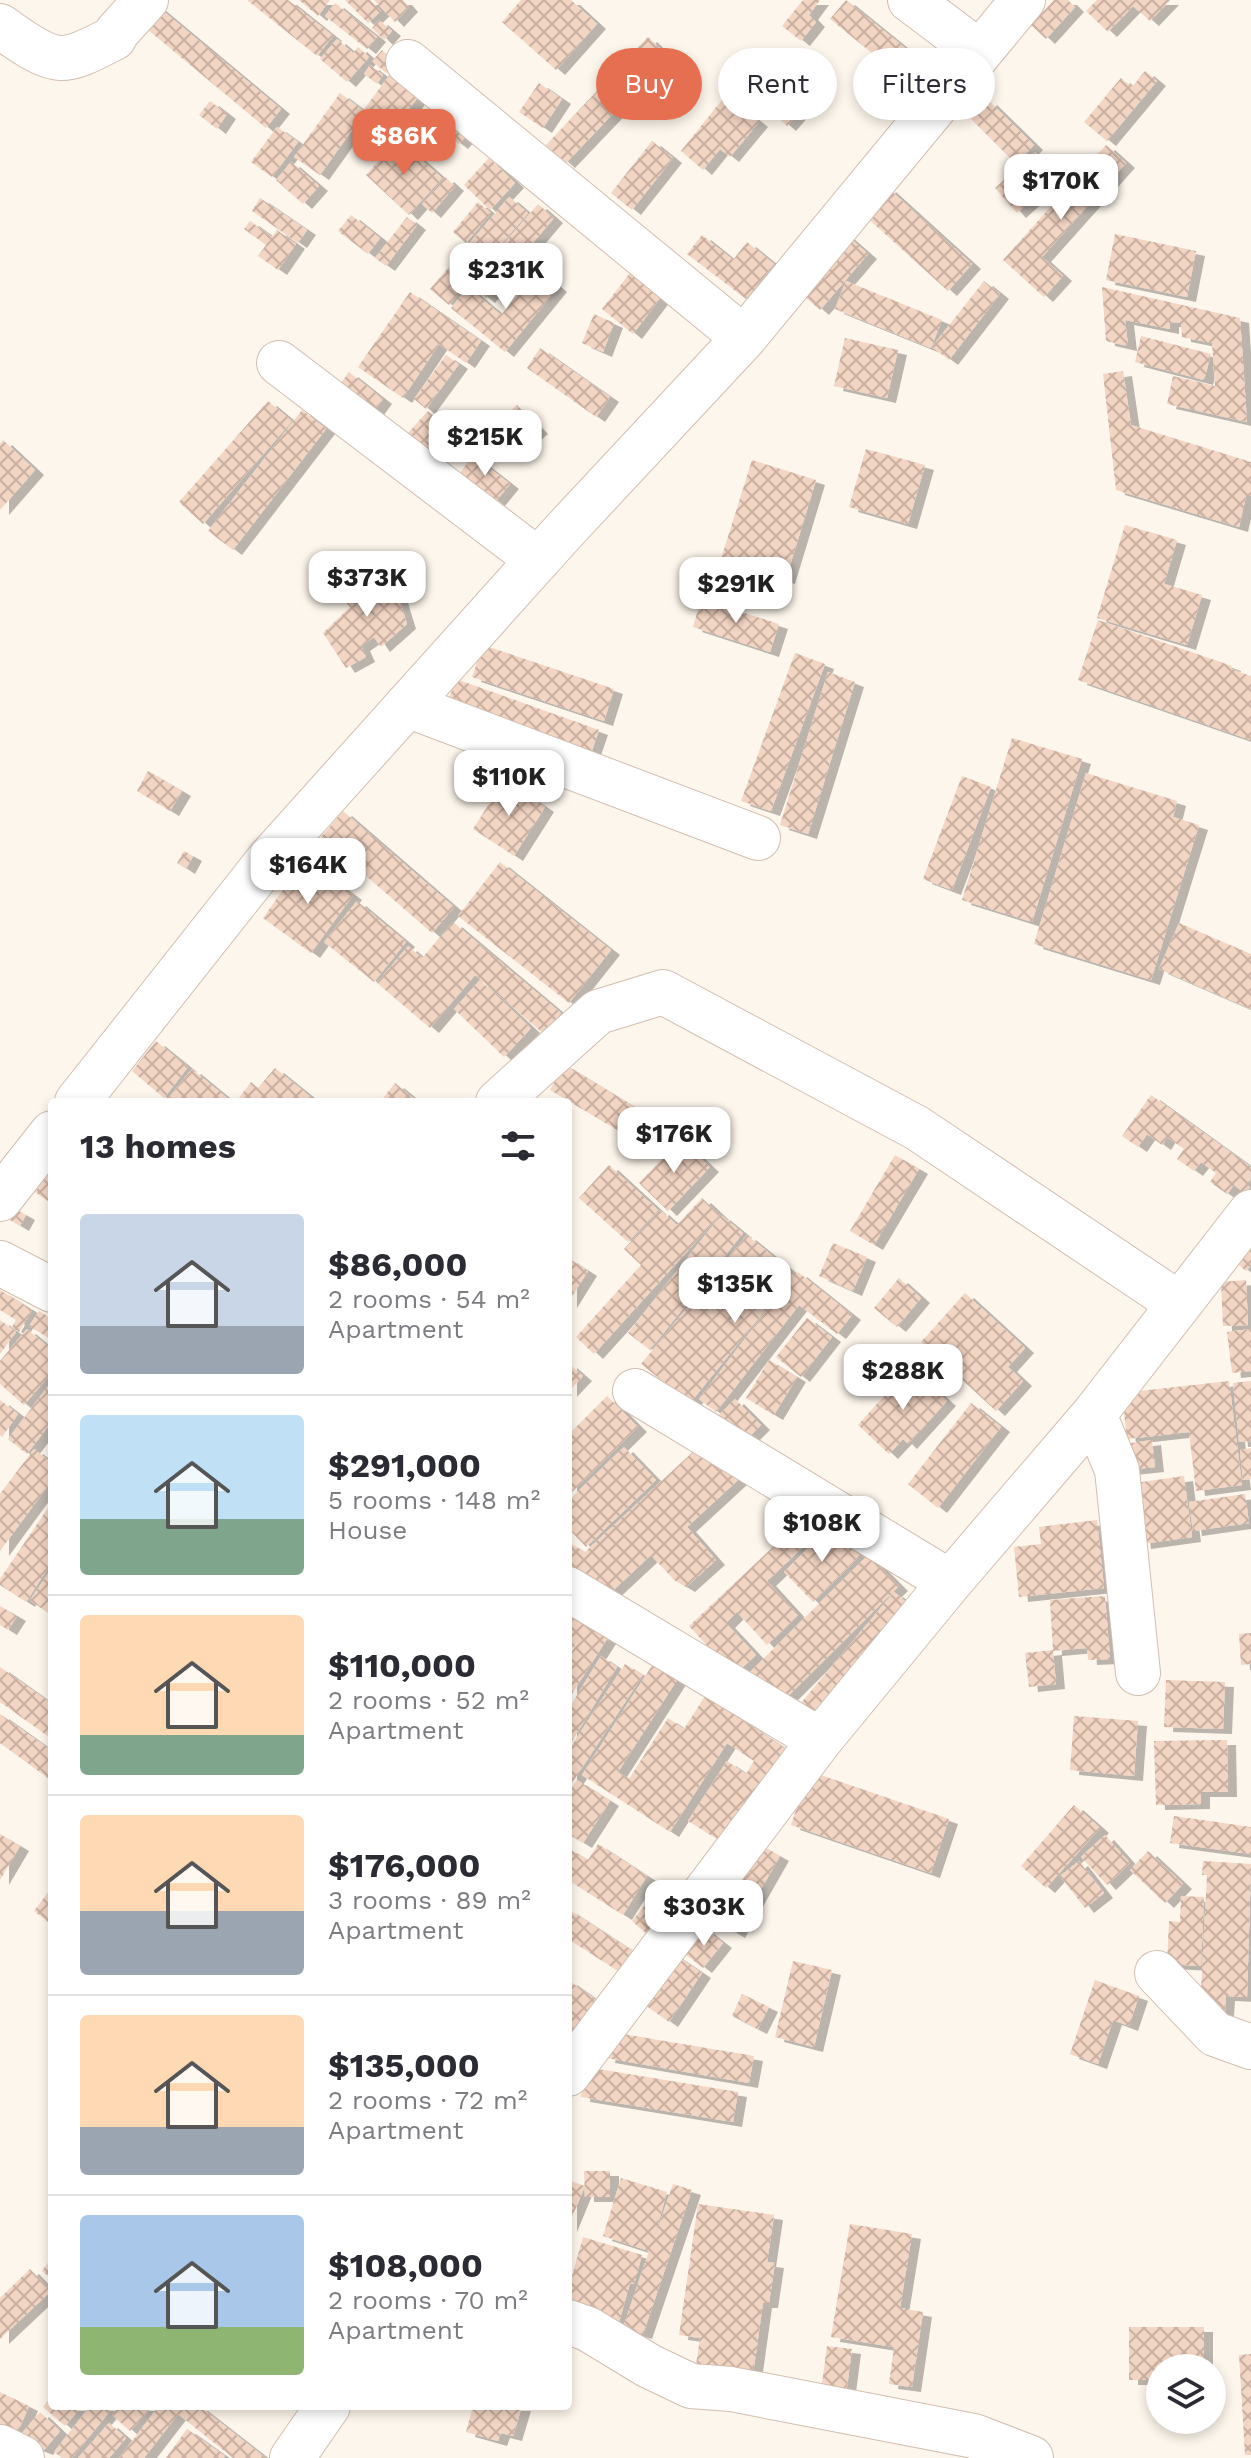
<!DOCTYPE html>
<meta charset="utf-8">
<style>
:root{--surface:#fff;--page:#f2f2f3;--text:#2b2b33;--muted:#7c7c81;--line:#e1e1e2;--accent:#e76f51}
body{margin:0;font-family:"Work Sans",sans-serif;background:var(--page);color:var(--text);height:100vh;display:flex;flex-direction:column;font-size:30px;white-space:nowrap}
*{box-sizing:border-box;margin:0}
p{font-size:26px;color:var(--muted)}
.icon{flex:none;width:44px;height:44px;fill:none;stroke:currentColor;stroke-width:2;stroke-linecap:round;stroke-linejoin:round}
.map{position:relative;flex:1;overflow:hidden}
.drawer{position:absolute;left:48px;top:1098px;width:524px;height:1312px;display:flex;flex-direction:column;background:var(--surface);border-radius:8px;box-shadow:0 4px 12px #0003}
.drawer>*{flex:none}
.guide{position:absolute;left:596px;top:48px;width:534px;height:72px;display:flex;gap:16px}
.buttons{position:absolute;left:1146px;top:2354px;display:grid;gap:16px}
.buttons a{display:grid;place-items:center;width:80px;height:80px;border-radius:50%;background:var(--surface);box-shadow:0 4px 12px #0003;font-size:40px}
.price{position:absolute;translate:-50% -68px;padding:0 18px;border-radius:16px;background:#fff;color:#222;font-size:26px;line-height:52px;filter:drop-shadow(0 2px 4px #0008)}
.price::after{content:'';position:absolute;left:50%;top:48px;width:24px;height:18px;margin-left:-12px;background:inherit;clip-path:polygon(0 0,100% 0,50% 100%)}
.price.current{background:var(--accent);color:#fff}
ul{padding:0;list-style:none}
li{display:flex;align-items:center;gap:24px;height:200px;padding:0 32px}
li+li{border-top:2px solid var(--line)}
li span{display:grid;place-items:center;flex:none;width:224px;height:160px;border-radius:8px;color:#555}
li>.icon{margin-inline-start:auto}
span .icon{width:96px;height:96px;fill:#fffc;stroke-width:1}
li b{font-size:34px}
h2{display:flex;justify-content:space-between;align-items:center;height:96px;padding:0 32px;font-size:34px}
.pill{padding:0 28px;border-radius:36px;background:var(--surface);box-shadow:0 4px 12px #0003;font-size:28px;line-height:72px}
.pill.current{background:var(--accent);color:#fff}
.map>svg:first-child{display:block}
.building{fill:url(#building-cross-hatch);filter:url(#shadow)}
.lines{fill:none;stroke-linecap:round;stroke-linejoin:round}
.minor-casing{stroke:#d1beb0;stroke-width:46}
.minor{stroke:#fff;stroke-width:44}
</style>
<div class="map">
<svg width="1251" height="2458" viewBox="0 0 1251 2458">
<defs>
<pattern id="building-cross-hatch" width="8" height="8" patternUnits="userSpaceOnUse" patternTransform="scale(2)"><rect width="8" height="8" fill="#f3d5c3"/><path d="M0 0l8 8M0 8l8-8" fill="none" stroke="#cab0a1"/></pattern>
<filter id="shadow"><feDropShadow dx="9" dy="5" stdDeviation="0" flood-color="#0004"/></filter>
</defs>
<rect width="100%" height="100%" fill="#fdf6ec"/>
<!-- building -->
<path class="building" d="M247 0H288L333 36 317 56Z
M299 0H330L318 16Z
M345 0H370L381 11 368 23Z
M374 0H403L409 7 395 22Z
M521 0H571L597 24 556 70 502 22Z
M803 0H820L809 15 816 22 801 41 782 26Z
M846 0 931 69 915 88 830 19Z
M1054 0H1068L1075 7 1046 39 1031 25Z
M1097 0H1170L1150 21 1133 6 1108 32 1086 11Z
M335 3 377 37 367 49 325 16Z
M156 5 281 109 266 128 141 24Z
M379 20 392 31 384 40 372 28Z
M648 37 668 56 566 163 546 145Z
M337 39 353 53 358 47 369 57 347 82 320 59Z
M382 50 396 62 386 73 372 61Z
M768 53 814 95 787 126 740 84Z
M370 65 383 75 377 84 364 74Z
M393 70 422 92 393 130 365 108Z
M1145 71 1157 81 1107 141 1084 122 1121 78 1132 87Z
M539 83 562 99 543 128 519 112Z
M340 93 365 112 320 175 294 157Z
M726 95 759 122 730 157 720 149 703 170 681 151Z
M988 100 1034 145 1016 164 971 119Z
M210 101 227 114 217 129 199 115Z
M460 117 473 128 459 144 446 134Z
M277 127 298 142 272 177 251 162Z
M398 139 442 178 409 215 366 175Z
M652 141 673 158 632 210 611 193Z
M1106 145 1126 163 1042 257 1063 276 1044 297 1003 260Z
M1035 152 1057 177 1017 213 995 188Z
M489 158 515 183 490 210 464 185Z
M291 162 319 186 303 204 276 180Z
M445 177 455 186 432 213 422 204Z
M887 187 972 264 948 291 863 214Z
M509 197 528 213 449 305 430 289Z
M260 198 307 230 298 243 252 211Z
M478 202 491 213 466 243 453 232Z
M538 204 554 218 486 298 469 284Z
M351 215 380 238 368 254 338 231Z
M407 217 417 225 386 266 375 258Z
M250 221 272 237 277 230 296 244 278 270 258 256 266 245 244 229Z
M844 233 868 254 820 310 796 289Z
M1115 234 1196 251 1187 297 1106 280Z
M702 235 733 260 747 242 774 264 746 299 687 254Z
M538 270 558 287 505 352 451 308 468 287 501 315Z
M630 273 661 297 633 334 602 309Z
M846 281 942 320 931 348 835 309Z
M984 281 1000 294 949 360 932 347Z
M1102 287 1240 318 1247 422 1167 404 1173 376 1215 386 1212 343 1182 337 1181 323 1170 322V329L1125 320 1128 346 1106 341Z
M410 292 481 341 466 363 439 344 403 398 358 367Z
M594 314 614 323 603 352 582 343Z
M1141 336 1211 354 1204 380 1135 362Z
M845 338 898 350 887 398 834 386Z
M540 348 610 397 596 417 527 368Z
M446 355 459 364 426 409 414 399Z
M1123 371 1131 425 1251 462V496H1246L1239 527 1116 490 1103 374Z
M349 372 383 399 372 414 338 387Z
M268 401 292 421 203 524 179 502Z
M517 405 539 429 521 445 499 421Z
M302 410 326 429 233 550 208 531Z
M428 411 456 438 435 460 407 434Z
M3 440 35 470 0 510V444Z
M866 449 925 465 908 524 849 507Z
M473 455 510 484 496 501 460 473Z
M752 460 816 480 786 579 721 559Z
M1125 525 1177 540 1164 584 1202 595 1187 645 1097 618Z
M376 568 396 588 407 624 381 647 374 637 361 646 366 657 346 668 323 633 350 607 342 598 354 584 360 589Z
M701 599 779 624 770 652 693 627Z
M1098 620 1232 666 1231 669 1251 676V740L1078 680Z
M483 645 614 689 604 721 472 677Z
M795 653 825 664 771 811 741 801Z
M828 672 855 682 808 834 780 825Z
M456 679 599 730 589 759 445 709Z
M1012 738 1082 759 1032 922 962 900Z
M148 771 182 791 170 811 137 791Z
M1086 773 1177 801 1173 817 1199 825 1151 980 1034 944Z
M962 776 991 787 952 890 923 879Z
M505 779 545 807 514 856 473 829Z
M343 811 454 907 432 933 321 837Z
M184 851 193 856 186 869 177 863Z
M305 859 353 895 311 953 263 918Z
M500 862 611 950 569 1003 458 916Z
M357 901 406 942 374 982 324 942Z
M453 922 561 1013 544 1034 475 975 430 1028 377 983 408 946 422 958Z
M1179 923 1251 954V1009L1159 969Z
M480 980 531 1028 504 1057 454 1009Z
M156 1041 188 1067 164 1098 132 1071Z
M564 1064 643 1112 629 1137 550 1090Z
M275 1068 317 1102H236L251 1082 258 1088Z
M192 1069 232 1102H165Z
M395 1083 418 1102H380Z
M1151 1095 1251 1167 1249 1196 1234 1185 1227 1194 1210 1182 1216 1173 1201 1162 1194 1171 1177 1159 1184 1149 1167 1137 1162 1145 1147 1134 1138 1147 1122 1136Z
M681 1140 710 1167 668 1211 639 1183Z
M895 1155 919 1169 874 1245 850 1231Z
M609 1165 658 1210 628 1242 579 1198Z
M52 1169V1194L48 1201 35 1192Z
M702 1198 720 1215 594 1354 576 1337 641 1265 624 1249 660 1210 677 1225Z
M17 1210 26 1215 20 1226 10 1220Z
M721 1215 743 1233 650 1350 628 1333Z
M1251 1233V1266L1246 1271 1230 1257Z
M747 1235 796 1275 798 1272 852 1315 837 1334 799 1305 716 1412 699 1399 792 1277 686 1408 661 1388 665 1383 641 1364Z
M833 1243 867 1257 853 1291 819 1276Z
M568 1258 588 1271 568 1303Z
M899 1278 921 1298 897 1327 874 1308Z
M1246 1280 1248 1325 1223 1326 1221 1282Z
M0 1290 32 1310 19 1332 12 1327 16 1320 0 1310Z
M965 1293 1025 1348 1008 1367 1023 1381 996 1411 921 1342Z
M39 1311 52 1319V1340L29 1326Z
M807 1318 832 1337 801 1377 776 1357Z
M0 1320 16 1332 0 1354Z
M27 1329 52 1350V1372L24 1405 0 1384V1361Z
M1251 1329V1371L1232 1373 1227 1332Z
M769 1360 797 1377 774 1415 746 1398Z
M568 1363 583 1376 568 1392Z
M910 1367 947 1401 908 1444 903 1439 889 1454 858 1425Z
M52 1381V1421L27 1454 8 1439Z
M1229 1381 1242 1485 1196 1491 1189 1432 1127 1439 1122 1393Z
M1251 1381V1441L1239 1442 1233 1383Z
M607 1396 638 1427 570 1494 568 1491V1435Z
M735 1399 761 1425 743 1443 717 1417Z
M0 1400 18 1414 2 1437 0 1435Z
M971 1403 1001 1427 938 1508 908 1484Z
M1152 1440 1155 1467 1127 1470 1124 1444Z
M624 1447 656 1480 586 1547 568 1528V1501Z
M1251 1448V1479L1243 1480 1240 1450Z
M34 1449 52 1463V1480L0 1551V1494Z
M696 1449 726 1466 738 1480 687 1527 716 1560 686 1587 674 1580 651 1555 606 1597 568 1575V1542L585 1552Z
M1184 1476 1192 1537 1142 1544 1135 1483Z
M1245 1494 1249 1523 1193 1531 1189 1502Z
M52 1502V1562L26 1602 0 1585V1579Z
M803 1519 817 1534 767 1581 798 1615 767 1645 737 1612 726 1623 756 1655 734 1675 689 1626Z
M1097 1520 1104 1588 1019 1597 1014 1547 1041 1544 1039 1527Z
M831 1525 860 1556 813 1602 784 1572Z
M868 1555 899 1586 780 1704 749 1673Z
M52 1568V1616L30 1600Z
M894 1592 912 1607 818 1718 801 1703Z
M1105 1596 1110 1659 1088 1660 1087 1648 1053 1651 1056 1684 1029 1687 1025 1653 1053 1650 1050 1600Z
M0 1606 17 1616 8 1630 0 1625Z
M568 1614 607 1639 568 1700V1657L580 1639 568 1654Z
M1251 1633V1664L1241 1665 1239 1634Z
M601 1656 617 1667 568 1748V1710Z
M625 1664 643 1675 572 1783 568 1780V1751Z
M653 1664 677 1680 618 1772 629 1779 668 1718 684 1729 705 1696 786 1749 725 1844 688 1821 727 1761 746 1774 754 1761 727 1743 670 1832 582 1775Z
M0 1667 52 1704V1739L0 1702Z
M1166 1680 1225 1682 1223 1729 1164 1727Z
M0 1714 52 1751V1781L0 1743Z
M1074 1716 1138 1721 1134 1776 1070 1770Z
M1227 1740 1228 1792H1201V1804L1156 1805 1154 1741Z
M809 1771 949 1819 931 1873 791 1825Z
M577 1780 610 1801 583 1843 568 1834V1793Z
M1074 1805 1100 1828 1046 1888 1021 1866Z
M1174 1816 1251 1827V1854L1170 1843Z
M0 1834 20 1846 0 1880Z
M1105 1835 1130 1863 1107 1885 1081 1857Z
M750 1839 780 1856 736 1933 706 1915Z
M598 1844 647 1876 623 1915 568 1880V1848L588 1860Z
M1148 1851 1183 1884 1165 1903 1130 1870Z
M1079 1861 1104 1893 1085 1908 1060 1876Z
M1203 1861 1251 1864 1247 1997 1226 1996 1225 2011 1200 2009 1207 1875H1202Z
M52 1887V1925L34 1911Z
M660 1887 676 1899 647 1934 632 1921Z
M1181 1896 1204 1897 1201 1966 1167 1964 1169 1921 1180 1922Z
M568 1909 634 1952 621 1973 568 1939Z
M705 1929 723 1943 703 1968 685 1954Z
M671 1952 702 1973 669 2022 638 2000Z
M793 1961 832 1970 814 2047 775 2037Z
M568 1980 598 2001 568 2047Z
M1095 1980 1139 1996 1129 2026 1113 2020 1098 2064 1070 2054Z
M742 1994 769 2007 758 2029 732 2016Z
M611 2032 754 2056 749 2083 606 2058Z
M586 2067 738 2092 733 2122 581 2097Z
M584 2171H610V2197H585Z
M621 2178 667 2192 653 2242 673 2184 692 2190 643 2334 623 2328 649 2251 603 2236Z
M568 2180 585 2186 568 2227Z
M698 2204 774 2215 767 2262 775 2263 769 2303H763L753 2374 696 2365 700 2338 679 2335Z
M850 2224 912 2234 900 2308 923 2312 912 2387 889 2384 894 2347 831 2337Z
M583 2237 642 2255 634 2284 630 2283 619 2322 568 2308V2290Z
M52 2257V2279L42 2271Z
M30 2269 51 2291 0 2339V2298Z
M1129 2327H1204V2368H1160V2380H1129Z
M827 2346 852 2349 846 2395 821 2391Z
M1251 2354V2455H1245L1239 2355Z
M0 2392 29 2406 16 2436 0 2428Z
M52 2396V2406H82L65 2426 43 2407Z
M90 2406H114L72 2458H62L54 2452Z
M120 2406H149L151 2408 130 2431 112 2415Z
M159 2406H199L266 2458H233L178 2414 144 2458H119Z
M473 2406H522L513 2436 501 2433 498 2441 466 2432Z
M40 2412 60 2431 44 2450 17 2439Z
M109 2423 126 2438 109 2458H78Z
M187 2429 225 2456 223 2458H166Z"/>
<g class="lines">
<!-- minor casing -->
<g class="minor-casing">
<path id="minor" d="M910 0 979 52
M0 26C15 37 43 58 61 58 79 58 99 45 114 38L117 32 146 0
M408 62 744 338
M279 363 538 560
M407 705 758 838
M77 1102 270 858 563 532 744 338 1023 0
M498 1102 598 1012 663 992 917 1128 1178 1303
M0 1199 52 1133
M0 1263 52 1290
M635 1391 950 1582
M1094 1414 1117 1470 1138 1673
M568 1589 820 1740
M1157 1973 1215 2034 1251 2047
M568 2074 820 1740 950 1582 1094 1414 1251 1212
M568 2322 588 2329 649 2366 691 2386 731 2389 974 2436 1031 2458
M0 2447 22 2458
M292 2458 328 2406"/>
</g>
<!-- minor -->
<use href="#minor" class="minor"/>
</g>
</svg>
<div class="buttons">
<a><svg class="icon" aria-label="layers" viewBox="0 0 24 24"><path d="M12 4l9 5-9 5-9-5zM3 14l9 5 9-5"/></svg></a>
</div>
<b class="price current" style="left:404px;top:177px">$86K</b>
<b class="price" style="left:1061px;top:222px">$170K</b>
<b class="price" style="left:506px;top:311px">$231K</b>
<b class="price" style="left:485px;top:478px">$215K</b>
<b class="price" style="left:367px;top:619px">$373K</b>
<b class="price" style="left:736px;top:625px">$291K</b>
<b class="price" style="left:509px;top:818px">$110K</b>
<b class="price" style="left:308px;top:906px">$164K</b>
<b class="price" style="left:674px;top:1175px">$176K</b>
<b class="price" style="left:735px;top:1325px">$135K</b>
<b class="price" style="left:903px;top:1412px">$288K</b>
<b class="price" style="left:822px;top:1564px">$108K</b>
<b class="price" style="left:704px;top:1948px">$303K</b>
<div class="guide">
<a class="pill current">Buy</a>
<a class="pill">Rent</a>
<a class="pill">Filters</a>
</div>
<section class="drawer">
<h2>13 homes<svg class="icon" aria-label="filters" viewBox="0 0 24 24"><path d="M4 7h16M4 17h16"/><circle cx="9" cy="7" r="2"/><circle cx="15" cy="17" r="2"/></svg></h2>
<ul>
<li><span style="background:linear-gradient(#c9d6e8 70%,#9aa5b1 0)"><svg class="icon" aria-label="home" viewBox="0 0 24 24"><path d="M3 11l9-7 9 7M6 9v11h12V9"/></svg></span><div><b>$86,000</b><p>2 rooms · 54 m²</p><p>Apartment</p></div></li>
<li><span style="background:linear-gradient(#bfe0f5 65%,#7fa58c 0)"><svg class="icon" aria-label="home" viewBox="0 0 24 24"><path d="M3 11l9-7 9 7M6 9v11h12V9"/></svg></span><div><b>$291,000</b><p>5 rooms · 148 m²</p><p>House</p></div></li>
<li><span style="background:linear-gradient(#ffd9b3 75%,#7fa58c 0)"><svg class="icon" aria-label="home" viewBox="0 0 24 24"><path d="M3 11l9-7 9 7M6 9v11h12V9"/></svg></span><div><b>$110,000</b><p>2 rooms · 52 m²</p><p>Apartment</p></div></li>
<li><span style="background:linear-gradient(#ffd9b3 60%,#9aa5b1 0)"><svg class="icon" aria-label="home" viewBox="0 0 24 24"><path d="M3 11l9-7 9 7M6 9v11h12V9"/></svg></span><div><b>$176,000</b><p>3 rooms · 89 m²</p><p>Apartment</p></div></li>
<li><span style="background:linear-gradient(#ffd9b3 70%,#9aa5b1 0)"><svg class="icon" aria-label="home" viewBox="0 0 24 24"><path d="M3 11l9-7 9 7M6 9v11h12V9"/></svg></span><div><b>$135,000</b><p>2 rooms · 72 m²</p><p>Apartment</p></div></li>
<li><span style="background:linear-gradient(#a9c7e8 70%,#8fb573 0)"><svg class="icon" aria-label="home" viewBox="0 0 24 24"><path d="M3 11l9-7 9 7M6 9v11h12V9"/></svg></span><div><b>$108,000</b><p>2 rooms · 70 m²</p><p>Apartment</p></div></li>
</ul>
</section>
</div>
